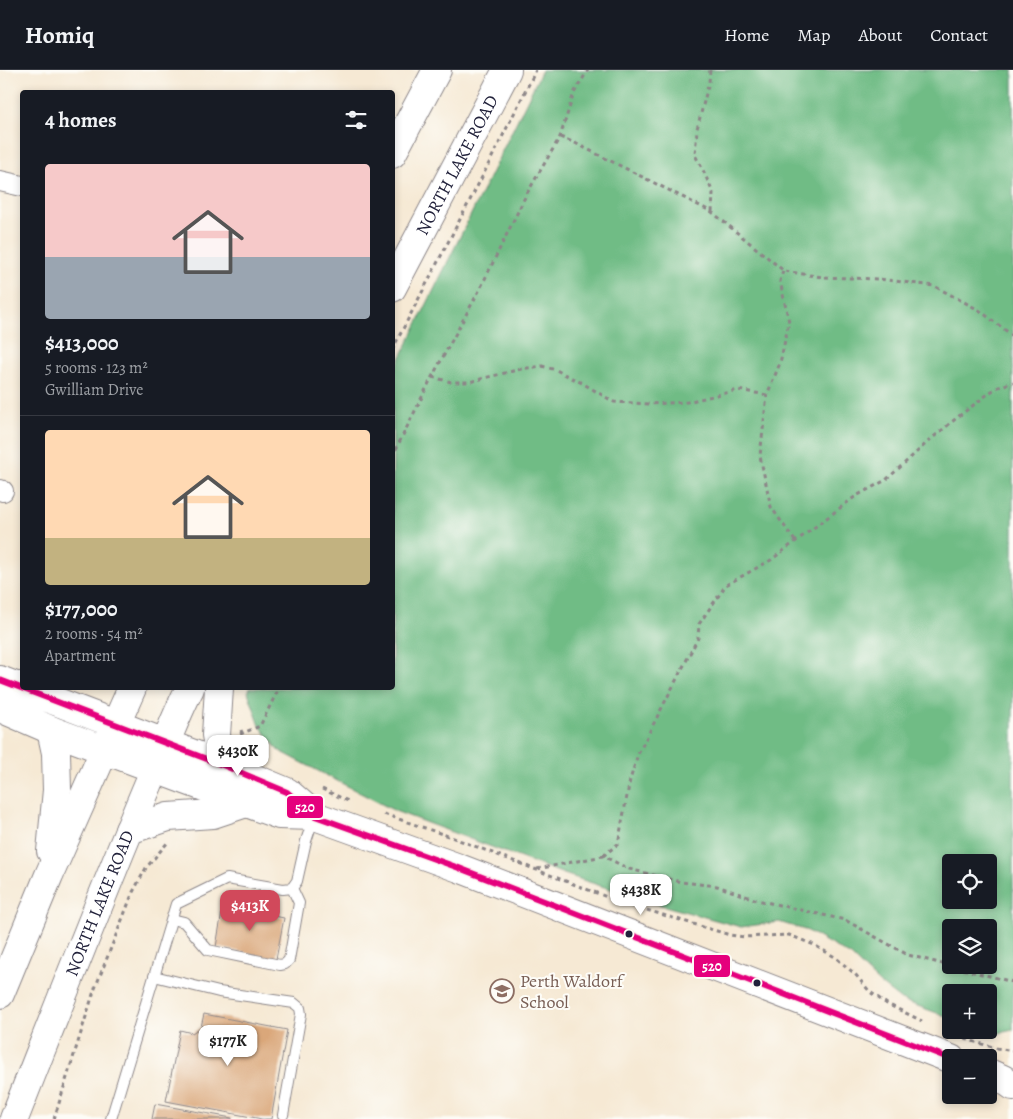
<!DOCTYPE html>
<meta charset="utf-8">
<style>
:root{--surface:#171b24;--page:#20242c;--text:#f1f3f6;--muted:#9ea1a6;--line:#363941;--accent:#d1495b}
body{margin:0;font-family:Alegreya,serif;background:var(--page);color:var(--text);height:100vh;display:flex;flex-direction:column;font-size:19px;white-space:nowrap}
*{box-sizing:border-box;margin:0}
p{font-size:16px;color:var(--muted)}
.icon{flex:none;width:28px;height:28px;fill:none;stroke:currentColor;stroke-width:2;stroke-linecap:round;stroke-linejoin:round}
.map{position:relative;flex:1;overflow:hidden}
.panel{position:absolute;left:20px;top:20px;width:375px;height:600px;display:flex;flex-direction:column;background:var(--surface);border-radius:5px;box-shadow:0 2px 8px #0003}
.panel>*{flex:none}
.fabs{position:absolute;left:942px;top:784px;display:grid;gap:10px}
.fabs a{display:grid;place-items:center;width:55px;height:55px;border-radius:5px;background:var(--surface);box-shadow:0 2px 8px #0003;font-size:25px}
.price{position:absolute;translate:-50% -42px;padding:0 11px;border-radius:10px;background:#fff;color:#222;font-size:16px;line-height:32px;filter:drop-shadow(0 1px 2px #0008)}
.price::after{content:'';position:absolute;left:50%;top:30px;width:15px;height:11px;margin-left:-8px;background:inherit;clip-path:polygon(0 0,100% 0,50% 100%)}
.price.current{background:var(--accent);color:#fff}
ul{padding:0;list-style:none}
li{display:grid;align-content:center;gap:10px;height:265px;padding:0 25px}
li+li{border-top:1px solid var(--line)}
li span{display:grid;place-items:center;height:155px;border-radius:5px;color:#555}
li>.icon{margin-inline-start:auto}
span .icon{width:90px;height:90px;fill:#fffc;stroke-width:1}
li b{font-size:21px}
h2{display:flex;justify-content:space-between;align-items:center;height:60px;padding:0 25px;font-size:21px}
header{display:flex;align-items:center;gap:30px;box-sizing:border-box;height:70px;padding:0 25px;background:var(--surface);border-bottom:1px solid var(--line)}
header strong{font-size:24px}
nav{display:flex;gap:28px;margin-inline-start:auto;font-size:18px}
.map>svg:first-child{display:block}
.forest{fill:#6fbc85;stroke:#486f60;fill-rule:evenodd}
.building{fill:#daa77a}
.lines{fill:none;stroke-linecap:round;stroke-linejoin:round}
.lane-casing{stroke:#8c8688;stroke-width:12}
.street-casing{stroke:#8c8688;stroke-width:22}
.secondary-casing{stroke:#8c8688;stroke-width:30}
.primary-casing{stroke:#8c8688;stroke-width:30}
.path{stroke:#8c8688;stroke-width:3;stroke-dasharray:4 4;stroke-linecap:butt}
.lane{stroke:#fff;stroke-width:10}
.street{stroke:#fff;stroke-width:20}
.secondary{stroke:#fff;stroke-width:28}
.primary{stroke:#fff;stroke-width:28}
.bus-1-casing{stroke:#fdfcf7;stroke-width:10}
.bus-1{stroke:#e5007d;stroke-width:6}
.bus-dot{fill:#22223b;stroke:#fdfcf7;stroke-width:2}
.labels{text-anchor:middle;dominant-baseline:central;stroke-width:4;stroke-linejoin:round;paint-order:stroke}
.street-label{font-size:18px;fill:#22223b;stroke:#fdfcf7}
.education-label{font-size:18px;fill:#785e54;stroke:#fdfcf7;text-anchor:start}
.line-badge{stroke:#fdfcf7;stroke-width:2}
.badge-label{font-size:14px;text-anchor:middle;font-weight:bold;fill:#fff}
</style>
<header>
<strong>Homiq</strong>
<nav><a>Home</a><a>Map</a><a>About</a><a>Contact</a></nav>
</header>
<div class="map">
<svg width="1013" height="1049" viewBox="0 0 1013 1049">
<rect width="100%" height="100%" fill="#fdfcf7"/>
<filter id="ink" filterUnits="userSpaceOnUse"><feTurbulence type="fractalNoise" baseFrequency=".02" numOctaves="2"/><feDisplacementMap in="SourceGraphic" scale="10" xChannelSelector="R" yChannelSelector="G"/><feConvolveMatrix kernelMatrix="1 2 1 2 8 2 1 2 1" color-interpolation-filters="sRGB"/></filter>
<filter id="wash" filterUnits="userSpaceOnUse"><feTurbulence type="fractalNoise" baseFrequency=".0096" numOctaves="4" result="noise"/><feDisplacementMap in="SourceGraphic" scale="20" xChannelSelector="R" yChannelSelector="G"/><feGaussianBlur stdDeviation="1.12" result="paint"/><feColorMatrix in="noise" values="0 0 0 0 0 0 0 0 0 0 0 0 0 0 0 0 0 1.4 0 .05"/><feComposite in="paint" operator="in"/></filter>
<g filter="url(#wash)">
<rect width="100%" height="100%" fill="#f6e9d4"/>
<!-- forest -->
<path class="forest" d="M542 0H1013V960L994 964 984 960H989V922H951V948L901 930 879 913 851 886 808 861 779 852 741 857 654 833 564 804 395 741 278 680 260 656 248 622 250 618H392L393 303ZM951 792H989V830H951ZM951 858H989V895H951Z"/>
<g id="blocks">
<!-- building -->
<path class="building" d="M223 836 284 848 276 889 216 877Z
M204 944 287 960 271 1049H262L166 1031 180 960 192 963 201 957Z
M155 1034 232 1048V1049H152Z"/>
</g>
</g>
<g filter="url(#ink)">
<use href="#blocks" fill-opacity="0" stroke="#8c8688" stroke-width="1"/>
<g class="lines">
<!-- lane casing -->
<g class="lane-casing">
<path id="lane" d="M172 849 184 852 208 880 280 895 285 894 289 890 299 833 292 818
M154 906 219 922 294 933 300 938 301 944 283 1045
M111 1049 176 834 227 809 283 819 292 818 297 811 306 771 314 747"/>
</g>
<!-- street casing -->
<g class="street-casing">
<path id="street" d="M0 111 22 116
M0 420 3 421"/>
</g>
<!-- secondary casing -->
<g class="secondary-casing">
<path id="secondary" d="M0 610 225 696 287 722 315 746
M0 638 51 660 279 745 315 746 459 798 951 989
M989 1003 1003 1009 1013 1016"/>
</g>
<!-- primary casing -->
<g class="primary-casing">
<g id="primary">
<path d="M392 84 437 0"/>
<path id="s1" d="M392 218 507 0"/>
<path d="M18 616H22"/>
<path d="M219 618 216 665 219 681 225 696"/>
<path d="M51 660 56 683 57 720 51 781"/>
<path d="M129 760 168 747 213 744 246 733"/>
<path d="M0 924 49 805 132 618"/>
<path id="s2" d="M14 1049C59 935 103 821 151 708 164 678 175 647 190 618"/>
</g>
</g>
<!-- path -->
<path class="path" d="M710 0 709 12 697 59 695 85 703 100 713 123 712 142
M560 67 575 73 712 142 784 201 822 207 878 209 934 216 979 240 1013 266
M783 201 780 211 789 252 780 293 767 325 760 386 771 437 795 471
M392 280 481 109 536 0
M432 307 451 312H469L521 299 542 296 556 300 582 313 614 332 649 334 687 332 738 320 767 325
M392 387 432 307 480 219 526 125 560 67 574 23 588 0
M241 660 242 663 262 685
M240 664 260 656 279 618
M322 719 348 731
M384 744 451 767 620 832 730 865 744 867 789 865 812 874 835 887 855 904 870 922 887 934 922 951
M603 786 618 774 630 710 638 684 698 568 699 554 726 515 771 490 856 426 886 410 930 370 959 346 996 318 1013 312
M537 799 603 786 629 799 681 812 717 816 757 830 845 850 908 885 1013 912
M965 969 996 978 1013 981
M54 1049 94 921 133 822 146 798 168 772"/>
<!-- lane -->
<use href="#lane" class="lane"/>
<!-- street -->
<use href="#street" class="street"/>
<!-- secondary -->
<use href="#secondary" class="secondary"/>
<!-- primary -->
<use href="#primary" class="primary"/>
<!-- bus-1 casing -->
<g class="bus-1-casing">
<path id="bus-1" d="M0 610 225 696 287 722 315 746 459 798 951 989"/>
</g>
<!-- bus-1 -->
<use href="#bus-1" class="bus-1"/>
</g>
</g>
<!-- icons -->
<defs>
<g id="school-ring" transform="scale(1.25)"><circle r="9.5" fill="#fdfcf7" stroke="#8d6e63" stroke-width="1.5"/><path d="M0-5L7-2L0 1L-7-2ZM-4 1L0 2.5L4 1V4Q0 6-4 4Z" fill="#8d6e63"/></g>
</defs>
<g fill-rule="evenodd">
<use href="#school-ring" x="502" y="921"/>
</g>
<!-- markers -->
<g class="bus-dot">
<circle cx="629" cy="864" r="4.5"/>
<circle cx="757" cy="913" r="4.5"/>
</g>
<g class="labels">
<!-- street labels -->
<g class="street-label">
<text stroke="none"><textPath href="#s1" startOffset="139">NORTH LAKE ROAD</textPath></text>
<text stroke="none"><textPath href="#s2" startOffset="232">NORTH LAKE ROAD</textPath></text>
</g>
<!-- education labels -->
<g class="education-label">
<text x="520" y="911">Perth Waldorf<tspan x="520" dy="21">School</tspan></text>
</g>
</g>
<g class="line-badge">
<rect x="286" y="725" width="38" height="24" rx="5" fill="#e5007d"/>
<rect x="693" y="884" width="38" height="24" rx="5" fill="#e5007d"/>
</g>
<g class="badge-label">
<text x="305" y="742">520</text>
<text x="712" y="901">520</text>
</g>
</svg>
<div class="fabs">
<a><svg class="icon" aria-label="locate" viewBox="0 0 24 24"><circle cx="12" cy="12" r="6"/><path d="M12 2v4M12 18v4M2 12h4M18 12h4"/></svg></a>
<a><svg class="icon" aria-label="layers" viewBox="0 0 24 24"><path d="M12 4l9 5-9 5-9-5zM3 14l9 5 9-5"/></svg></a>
<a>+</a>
<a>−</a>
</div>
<b class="price" style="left:238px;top:707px">$430K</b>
<b class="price" style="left:641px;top:846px">$438K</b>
<b class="price current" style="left:250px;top:862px">$413K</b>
<b class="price" style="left:228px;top:997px">$177K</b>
<section class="panel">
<h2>4 homes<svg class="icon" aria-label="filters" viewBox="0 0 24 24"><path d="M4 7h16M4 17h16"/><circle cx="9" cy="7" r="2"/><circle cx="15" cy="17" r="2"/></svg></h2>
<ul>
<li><span style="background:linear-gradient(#f6c9c9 60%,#9aa5b1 0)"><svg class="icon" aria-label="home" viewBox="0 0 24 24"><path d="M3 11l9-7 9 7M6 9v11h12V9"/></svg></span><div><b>$413,000</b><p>5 rooms · 123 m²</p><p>Gwilliam Drive</p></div></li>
<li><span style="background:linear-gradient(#ffd9b3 70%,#c2b280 0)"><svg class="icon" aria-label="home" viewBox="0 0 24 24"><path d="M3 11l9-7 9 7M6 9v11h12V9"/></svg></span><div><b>$177,000</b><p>2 rooms · 54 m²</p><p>Apartment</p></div></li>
</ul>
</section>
</div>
